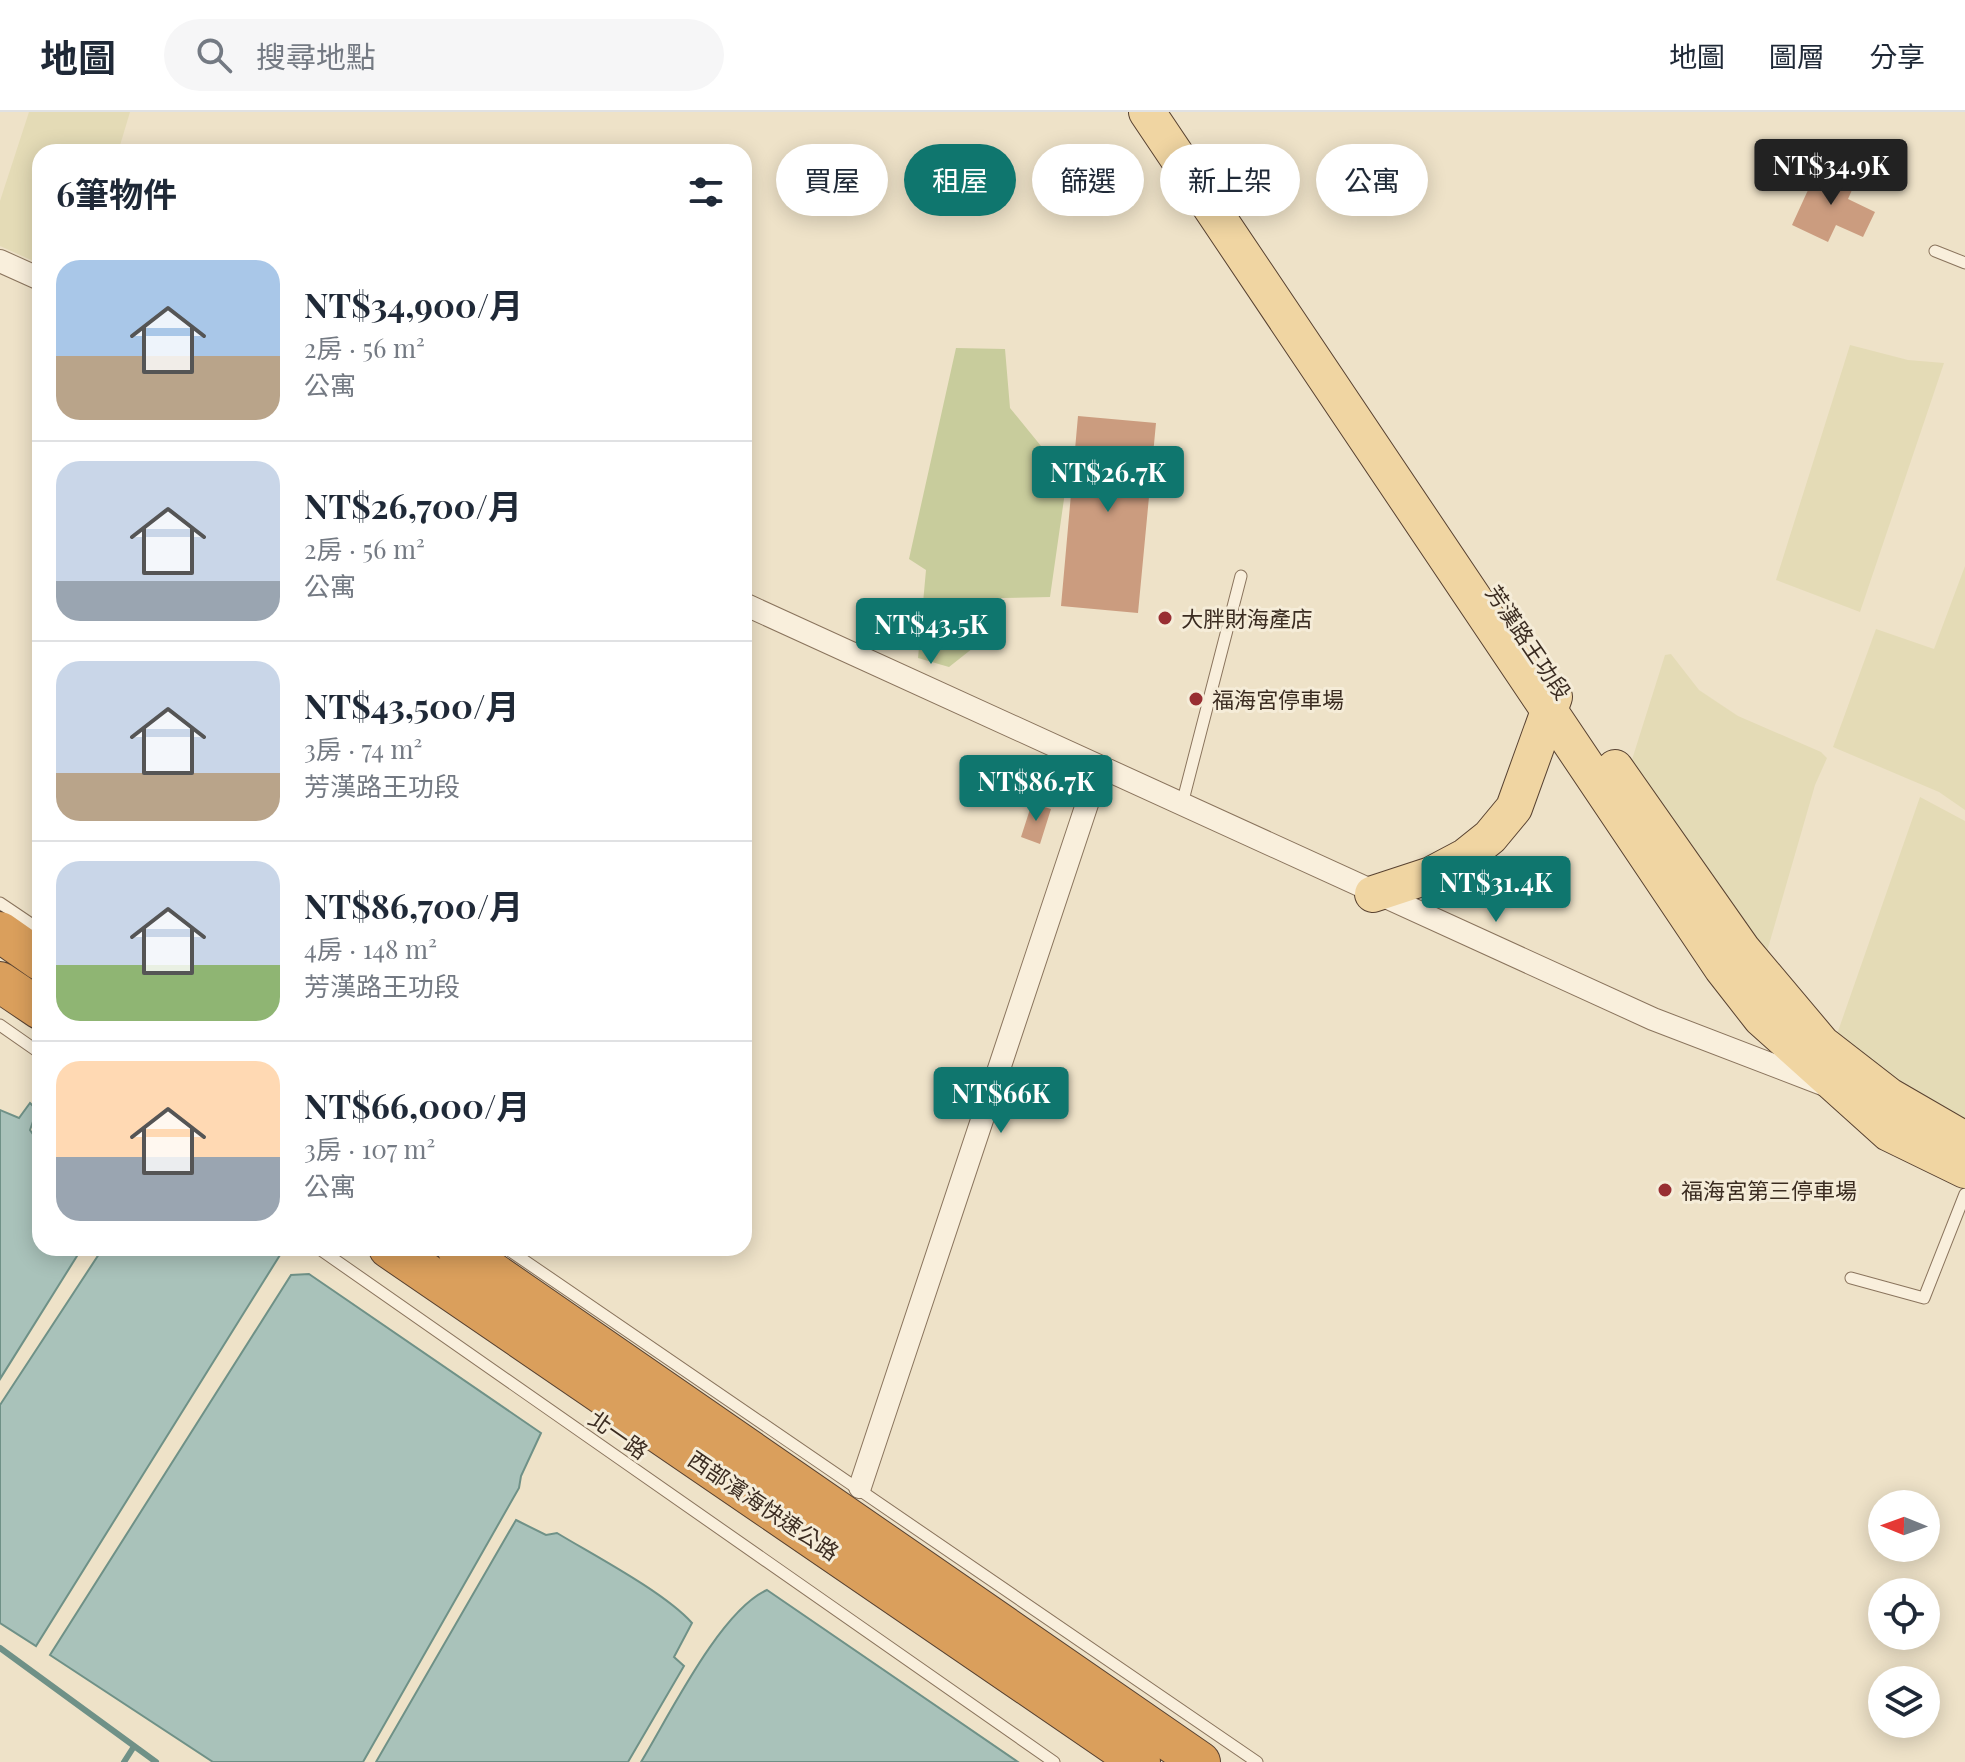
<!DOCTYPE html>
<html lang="zh-TW">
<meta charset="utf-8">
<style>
:root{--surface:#fff;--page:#f6f6f7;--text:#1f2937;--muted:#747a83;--line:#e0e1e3;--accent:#0f766e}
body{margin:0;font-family:"Playfair Display","Noto Sans TC",serif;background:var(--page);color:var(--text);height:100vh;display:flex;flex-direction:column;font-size:30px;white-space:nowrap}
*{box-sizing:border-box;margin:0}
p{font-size:26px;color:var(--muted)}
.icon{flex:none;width:44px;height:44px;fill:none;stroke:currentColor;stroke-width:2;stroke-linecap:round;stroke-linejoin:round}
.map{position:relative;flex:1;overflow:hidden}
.details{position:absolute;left:32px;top:32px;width:720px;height:1112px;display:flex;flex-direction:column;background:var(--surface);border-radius:24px;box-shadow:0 4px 20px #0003}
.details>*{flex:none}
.top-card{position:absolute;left:776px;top:32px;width:760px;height:72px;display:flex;gap:16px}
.needle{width:52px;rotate:271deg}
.buttons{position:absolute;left:1868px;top:1378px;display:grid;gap:16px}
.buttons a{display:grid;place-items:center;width:72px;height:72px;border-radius:50%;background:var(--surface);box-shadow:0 4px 20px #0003;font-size:40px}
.price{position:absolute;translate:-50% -68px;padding:0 18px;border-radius:8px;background:var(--accent);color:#fff;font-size:26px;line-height:52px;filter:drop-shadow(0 2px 4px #0008)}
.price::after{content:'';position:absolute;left:50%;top:48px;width:24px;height:18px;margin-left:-12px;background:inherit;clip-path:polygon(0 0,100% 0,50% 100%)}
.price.on{background:#222;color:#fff}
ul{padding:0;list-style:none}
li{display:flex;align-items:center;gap:24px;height:200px;padding:0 24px}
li+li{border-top:2px solid var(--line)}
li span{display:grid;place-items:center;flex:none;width:224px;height:160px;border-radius:24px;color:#555}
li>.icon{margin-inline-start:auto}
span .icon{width:96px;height:96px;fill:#fffc;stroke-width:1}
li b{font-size:34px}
h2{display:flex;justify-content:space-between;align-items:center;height:96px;padding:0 24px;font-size:34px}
.tag{padding:0 28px;border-radius:36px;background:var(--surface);box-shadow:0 4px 20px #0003;font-size:28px;line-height:72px}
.tag.on{background:var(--accent);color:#fff}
header{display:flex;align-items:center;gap:48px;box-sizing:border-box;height:112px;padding:0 40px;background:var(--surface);border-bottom:2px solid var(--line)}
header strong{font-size:38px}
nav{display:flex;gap:44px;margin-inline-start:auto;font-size:28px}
.search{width:560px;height:72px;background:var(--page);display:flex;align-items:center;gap:20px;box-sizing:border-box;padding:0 28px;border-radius:44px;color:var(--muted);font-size:30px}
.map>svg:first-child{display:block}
.farmland{fill:#e4dbb6}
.green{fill:#c8cc9c}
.water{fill:#a9c2ba;stroke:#6f9187;stroke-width:2}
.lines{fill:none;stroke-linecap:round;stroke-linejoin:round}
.stream{stroke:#6f9187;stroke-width:6}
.building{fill:#cb9c7f}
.lane-casing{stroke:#8a745d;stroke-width:13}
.street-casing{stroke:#8a745d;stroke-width:24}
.primary-casing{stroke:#584231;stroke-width:38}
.highway-casing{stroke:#584231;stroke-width:42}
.lane{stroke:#f9efdc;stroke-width:11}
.street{stroke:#f9efdc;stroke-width:22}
.primary{stroke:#f0d5a2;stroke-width:36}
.highway{stroke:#da9f5c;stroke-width:40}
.poi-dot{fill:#982e32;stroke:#f5ecd8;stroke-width:3}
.labels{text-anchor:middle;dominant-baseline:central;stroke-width:6;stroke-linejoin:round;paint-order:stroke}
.poi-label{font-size:22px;fill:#3b2c21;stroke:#f5ecd8;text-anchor:start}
.street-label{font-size:22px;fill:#3b2c21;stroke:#f5ecd8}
</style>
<header>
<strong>地圖</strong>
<div class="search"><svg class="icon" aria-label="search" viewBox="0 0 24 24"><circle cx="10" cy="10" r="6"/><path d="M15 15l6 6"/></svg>搜尋地點</div>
<nav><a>地圖</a><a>圖層</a><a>分享</a></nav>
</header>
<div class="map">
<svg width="1965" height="1650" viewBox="0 0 1965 1650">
<rect width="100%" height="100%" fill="#eee2c8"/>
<!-- farmland -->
<path class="farmland" d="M29 0H130L118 40H40V152L0 134V89Z
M1850 233 1908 248 1944 251 1860 500 1776 468Z
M1965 454V698L1939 680 1833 635 1876 517 1934 537Z
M1671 542 1699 578 1738 604 1821 640 1827 646 1815 673 1766 843 1630 654 1665 543Z
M1920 685 1965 709V1008L1954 1012 1836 925Z"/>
<!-- green -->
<path class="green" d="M956 236 1005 237 1010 296 1067 366 1050 485 1001 486 992 521 949 555 918 546 926 458 909 447Z"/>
<!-- water -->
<path class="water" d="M30 991 37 998 30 1018 40 1032V1136H82L0 1267V998L19 1006Z
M103 1136H270L280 1143 36 1534 0 1511V1293Z
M309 1162 541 1321 521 1364 519 1376 363 1650H213L50 1543 291 1163Z
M516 1408 546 1423 557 1421C595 1444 664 1480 692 1511L674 1545 684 1554 628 1650H376Z
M767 1478 1018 1650H641C669 1604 720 1499 767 1478Z"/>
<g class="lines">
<!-- stream -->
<path class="stream" d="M0 1536 156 1650
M124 1650 133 1636"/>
</g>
<!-- building -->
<path class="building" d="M1819 54 1855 71 1848 87 1875 100 1863 125 1836 113 1828 130 1792 113Z
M1078 304 1156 311 1138 501 1061 494Z
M1032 691 1051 697 1040 732 1021 725Z"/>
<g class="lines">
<!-- lane casing -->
<g class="lane-casing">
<path id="lane" d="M1935 139 1965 151
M1182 692 1241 464
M0 791 40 818
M0 913 40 941
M318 1136 1054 1650
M506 1136 1257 1650
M1851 1166 1924 1186 1965 1082"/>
</g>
<!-- street casing -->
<g class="street-casing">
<path id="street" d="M0 149 40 167
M744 492 1653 907 1825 973
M860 1375 1099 656"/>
</g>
<!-- primary casing -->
<g class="primary-casing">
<path id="primary" d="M1147 0 1722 856 1761 906 1889 1021 1965 1058
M1615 656 1742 837 1822 932 1889 984 1965 1028
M1373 782 1431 763 1465 745 1490 725 1514 696 1554 585"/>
</g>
<!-- highway casing -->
<g class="highway-casing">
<path id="highway" d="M0 820 40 848
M0 870 40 897
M389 1136 1140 1650
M457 1136 1200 1650"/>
</g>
<!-- lane -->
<use href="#lane" class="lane"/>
<!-- street -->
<use href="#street" class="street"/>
<!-- primary -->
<use href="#primary" class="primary"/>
<!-- highway -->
<use href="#highway" class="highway"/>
</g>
<!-- markers -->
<g class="poi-dot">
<circle cx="1165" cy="506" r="8"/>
<circle cx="1196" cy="587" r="8"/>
<circle cx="1665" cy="1078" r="8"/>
</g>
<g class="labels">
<!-- poi labels -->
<g class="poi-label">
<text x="1181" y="506">大胖財海產店</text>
<text x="1212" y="587">福海宮停車場</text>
<text x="1681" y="1078">福海宮第三停車場</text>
</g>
<!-- street labels -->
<g class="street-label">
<text transform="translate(1529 530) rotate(56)">芳漢路王功段</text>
<text transform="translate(619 1322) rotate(35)">北一路</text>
<text transform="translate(764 1393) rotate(34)">西部濱海快速公路</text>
</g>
</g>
</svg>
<div class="buttons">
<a><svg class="needle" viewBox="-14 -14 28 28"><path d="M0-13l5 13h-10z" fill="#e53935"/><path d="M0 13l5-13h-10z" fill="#747a83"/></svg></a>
<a><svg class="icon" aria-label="locate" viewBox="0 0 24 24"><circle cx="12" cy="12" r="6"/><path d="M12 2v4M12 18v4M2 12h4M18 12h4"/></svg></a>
<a><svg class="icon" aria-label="layers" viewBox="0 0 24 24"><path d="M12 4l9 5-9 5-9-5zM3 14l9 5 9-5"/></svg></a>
</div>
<b class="price on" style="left:1831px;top:95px">NT$34.9K</b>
<b class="price" style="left:1108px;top:402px">NT$26.7K</b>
<b class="price" style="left:931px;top:554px">NT$43.5K</b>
<b class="price" style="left:1036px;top:711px">NT$86.7K</b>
<b class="price" style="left:1496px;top:812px">NT$31.4K</b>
<b class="price" style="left:1001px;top:1023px">NT$66K</b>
<div class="top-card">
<a class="tag">買屋</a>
<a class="tag on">租屋</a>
<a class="tag">篩選</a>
<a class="tag">新上架</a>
<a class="tag">公寓</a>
</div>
<section class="details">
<h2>6筆物件<svg class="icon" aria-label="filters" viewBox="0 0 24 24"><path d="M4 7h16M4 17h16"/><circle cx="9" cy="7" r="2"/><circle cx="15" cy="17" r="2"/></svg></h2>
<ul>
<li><span style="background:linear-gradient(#a9c7e8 60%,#b9a48a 0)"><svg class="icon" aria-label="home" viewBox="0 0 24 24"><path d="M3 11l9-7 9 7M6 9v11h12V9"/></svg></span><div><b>NT$34,900/月</b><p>2房 · 56 m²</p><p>公寓</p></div></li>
<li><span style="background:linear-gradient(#c9d6e8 75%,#9aa5b1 0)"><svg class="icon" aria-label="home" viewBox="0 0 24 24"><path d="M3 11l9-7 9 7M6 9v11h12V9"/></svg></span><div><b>NT$26,700/月</b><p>2房 · 56 m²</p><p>公寓</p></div></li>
<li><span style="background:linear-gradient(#c9d6e8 70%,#b9a48a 0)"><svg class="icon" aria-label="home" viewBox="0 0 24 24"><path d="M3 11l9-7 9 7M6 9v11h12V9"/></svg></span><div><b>NT$43,500/月</b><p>3房 · 74 m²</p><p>芳漢路王功段</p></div></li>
<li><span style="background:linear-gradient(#c9d6e8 65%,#8fb573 0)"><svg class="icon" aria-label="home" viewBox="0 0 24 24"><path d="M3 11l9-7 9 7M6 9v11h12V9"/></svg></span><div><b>NT$86,700/月</b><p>4房 · 148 m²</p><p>芳漢路王功段</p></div></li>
<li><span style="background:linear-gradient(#ffd9b3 60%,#9aa5b1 0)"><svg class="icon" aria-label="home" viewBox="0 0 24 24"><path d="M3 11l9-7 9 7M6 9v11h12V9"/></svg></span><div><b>NT$66,000/月</b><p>3房 · 107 m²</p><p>公寓</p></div></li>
</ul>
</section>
</div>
